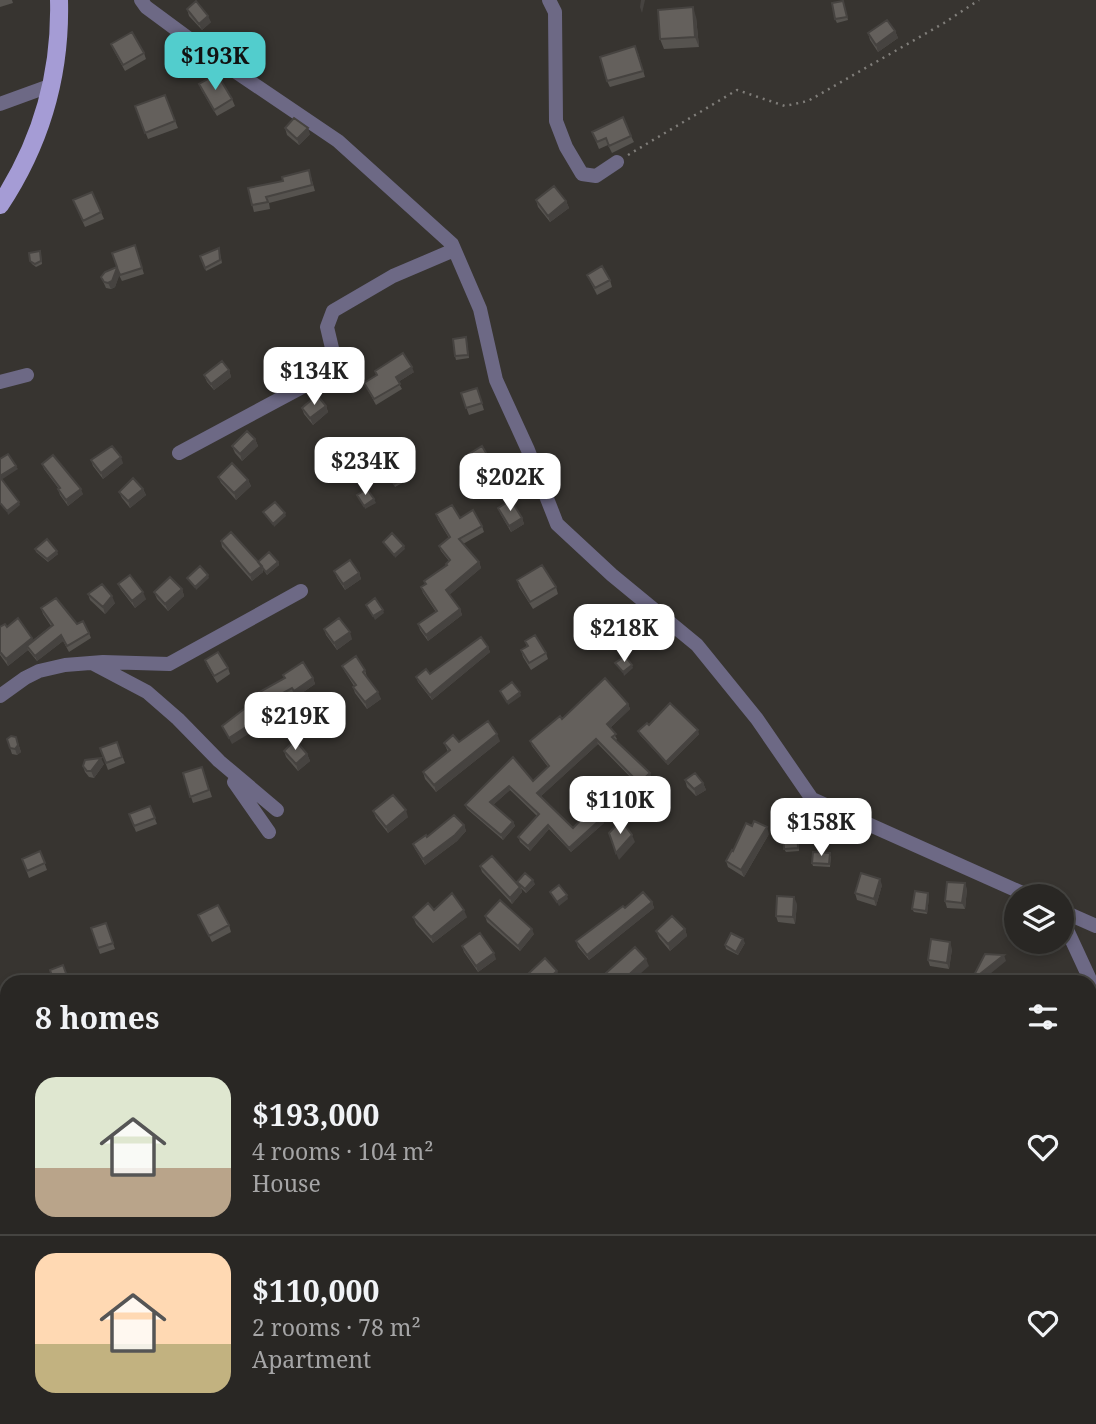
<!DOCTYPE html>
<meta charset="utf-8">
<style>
:root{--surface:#292724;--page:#312f2c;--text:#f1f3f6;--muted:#a5a5a6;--line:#454441;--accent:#52cdcd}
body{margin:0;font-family:"Noto Serif",serif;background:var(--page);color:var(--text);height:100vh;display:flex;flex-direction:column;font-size:26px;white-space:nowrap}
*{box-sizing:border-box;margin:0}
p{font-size:23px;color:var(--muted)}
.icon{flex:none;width:38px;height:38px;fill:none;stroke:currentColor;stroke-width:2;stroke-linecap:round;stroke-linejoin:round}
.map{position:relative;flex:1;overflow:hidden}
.details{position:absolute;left:0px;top:975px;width:1097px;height:450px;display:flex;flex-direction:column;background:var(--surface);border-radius:21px 21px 0 0;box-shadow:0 4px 10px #0003,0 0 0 2px var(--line)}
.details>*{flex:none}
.tools{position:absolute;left:1004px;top:884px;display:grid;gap:14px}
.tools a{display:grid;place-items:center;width:70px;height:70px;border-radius:50%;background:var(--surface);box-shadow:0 4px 10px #0003,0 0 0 2px var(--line);font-size:35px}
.price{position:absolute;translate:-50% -60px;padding:0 16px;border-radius:14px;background:#fff;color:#222;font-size:23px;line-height:46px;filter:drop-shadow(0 2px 4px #0008)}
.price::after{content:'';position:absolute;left:50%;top:42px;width:21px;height:16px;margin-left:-10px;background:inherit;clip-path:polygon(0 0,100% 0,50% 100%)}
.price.on{background:var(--accent);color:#111}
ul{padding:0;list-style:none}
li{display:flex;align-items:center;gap:21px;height:175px;padding:0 35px}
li+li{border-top:2px solid var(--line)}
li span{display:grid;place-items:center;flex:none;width:196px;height:140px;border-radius:21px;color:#555}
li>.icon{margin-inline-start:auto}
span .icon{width:84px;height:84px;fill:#fffc;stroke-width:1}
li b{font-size:30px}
h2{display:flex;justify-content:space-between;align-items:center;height:84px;padding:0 35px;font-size:30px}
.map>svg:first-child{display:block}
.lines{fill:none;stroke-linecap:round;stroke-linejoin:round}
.path{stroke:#807e7a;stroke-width:2.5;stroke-dasharray:2 5;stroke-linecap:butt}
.minor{stroke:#6d6985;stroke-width:14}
.major{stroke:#a59cd5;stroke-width:18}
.wall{fill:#56534f}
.shaded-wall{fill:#464340}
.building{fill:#64605c;stroke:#464340;stroke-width:2}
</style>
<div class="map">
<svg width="1096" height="1424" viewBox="0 0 1096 1424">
<rect width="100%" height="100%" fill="#373430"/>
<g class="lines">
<!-- path -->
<path class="path" d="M628 155 737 90 785 106 808 101 944 23 979 0"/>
<!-- minor -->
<path class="minor" d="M141 0 146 7 211 55 338 141 452 244 480 309 496 380 528 450 557 524 612 575 697 645 757 719 812 799 1029 896
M549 0 555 12 556 121 566 147 582 174 596 176 617 162
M0 104 52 85
M0 382 27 375
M179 453 332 371 336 365 327 327 333 311 393 276 454 250
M94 664 147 692 178 719 219 761 277 810
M0 696 25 678 39 671 65 665 103 662 169 664 301 591
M234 782 269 832
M1062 911 1096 926
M1062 919 1094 988 1090 1010
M1090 1118 1092 1141 1096 1143
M0 1232 7 1231
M259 1418V1424"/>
<!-- major -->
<path class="major" d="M0 205C41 143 61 75 59 0"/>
</g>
<!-- wall -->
<path class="wall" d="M0 0H12L13 3 0 7Z
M844 4 848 20 837 23 835 19Z
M187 9 211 22 202 30 189 16Z
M696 17 699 47 664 49 660 39Z
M895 31 898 38 878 52 870 40 868 33Z
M111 44 144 53 146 59 125 71 114 51Z
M638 53 645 77 610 87 607 81Z
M199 84 232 99 235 106 217 116 202 91Z
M165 95 178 128 148 139 135 106Z
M285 128 310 134 299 145 287 135Z
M592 132 631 136 634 142 612 153 608 145 599 149Z
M311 177 315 191 269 203 270 209 254 212 248 188Z
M536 200 566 201 569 208 550 222 538 207Z
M76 207 101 212 104 219 85 227Z
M135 245 144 274 122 281 119 275 115 287 111 289 106 288 101 277 117 267Z
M219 248 222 263 206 271 200 256Z
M41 255 42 264 36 267 32 264 30 261Z
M587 275 610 280 612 287 597 295Z
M467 341 469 358 456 360 455 356Z
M284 352 294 376 287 379 289 383 278 389 265 361Z
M229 370 231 377 214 390 207 382 204 375Z
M375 371 414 372 398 382 402 389 376 405 364 383 377 375Z
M477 388 484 410 469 415 461 393Z
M326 406 328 412 313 425 304 414 302 408Z
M255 439 258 446 242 461 235 453 232 446Z
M406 443 412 456 401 463 394 449Z
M333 450 358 467 347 474 336 457Z
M469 454 489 458 490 461 478 468Z
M91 460 123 463 103 479 93 466Z
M42 464 83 494 68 506 60 495 58 489H59L44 469Z
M388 473 407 476 408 480 395 487Z
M218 477 248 480 251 486 236 500 221 483Z
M143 489 146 495 130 508 122 498 119 492Z
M498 508 522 518 524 524 511 532 501 515Z
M436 514 460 518 482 526 484 532 463 544 479 562 481 568 449 595 460 609 462 615 428 641 420 630 418 624 436 612 423 593 421 587 425 584 424 581 446 566 449 561 441 551 439 546 449 538 438 520Z
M221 541 258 562H278L279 565 267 575 263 569V572L252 581 222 547Z
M35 549 58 554 48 562 36 552Z
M334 571 359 573 361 579 345 590 337 578Z
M517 580 556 587 558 594 533 609 519 587Z
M118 584 146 599 135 608 121 590Z
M182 589 184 596 168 611 157 599 154 592Z
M88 594 115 603 105 614 90 600Z
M41 608 77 624 89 633 91 638 69 652 63 641 37 661 28 650 8 666 0 655V627H7L33 640 51 626 43 614Z
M324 629 352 639 337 650 326 635Z
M525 641 546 653 548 659 531 670 523 657 521 650 527 647Z
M488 647 490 652 432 700 418 682 416 677 430 674Z
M205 660 228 668 230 674 217 683 207 666Z
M342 666 365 670 367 677 381 699 367 709 355 693 353 687 354 686 345 672Z
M283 675 313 678 315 684 296 697 294 694 263 711 256 694 285 678Z
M628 704 630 709 610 728 617 739 616 740 652 778 641 788 598 744 541 796 573 828 604 823 571 852 549 829 530 851 520 842 518 837 537 816 510 790 493 805 513 822 515 826 503 840 467 809 465 805 513 757 533 781 548 767 532 746 530 741 562 719Z
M649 725 699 734 668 765 640 735 638 731Z
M16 737 21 752 17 755 12 754 7 739Z
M500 741 436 792 425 779 423 772 448 752 444 743Z
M117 742 125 763 108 770 100 748Z
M284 751 307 754 310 761 298 771 286 757Z
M104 764 94 778 89 777 85 772 83 766Z
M202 767 212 797 193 803 183 773Z
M685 780 703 783 706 790 696 796 687 787Z
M150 806 157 824 136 832 129 814Z
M373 811 408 817 388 833 376 818Z
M464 825 466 831 457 841 425 865 415 849 413 844 427 837Z
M769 834 744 877 728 867 726 861Z
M798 835 799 851 786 852 784 849Z
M40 851 47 870 29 878 22 859Z
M831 856 830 867 813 866 812 863Z
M480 866 517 883 535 884 526 893 521 888 522 892 512 904 482 872Z
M882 885 876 906 857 900 855 893Z
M967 889 965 909 947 908 945 901Z
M928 893 929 897 927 914 914 912 912 909Z
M652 902 654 908 589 960 578 947 576 941 625 908Z
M797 904 795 924 778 922 776 916Z
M434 910 467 917 433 943 416 924 413 917Z
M198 915 229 925 231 932 212 942Z
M485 916 534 934 520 951 487 922Z
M106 923 115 949 100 954 91 928Z
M685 929 687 936 670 951 659 938 656 931Z
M745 943 738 955 726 949 725 945Z
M462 946 496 959 478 972 464 952Z
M952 949 949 969 930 966 928 960Z"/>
<!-- shaded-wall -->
<path class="shaded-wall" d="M641 0H645L642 13 640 7Z
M693 7 696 17 699 47 695 37Z
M208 16 211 22 202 30 199 24Z
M895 31 898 38 878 52 876 45Z
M308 128 310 134 299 145 297 139Z
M566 201 569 208 550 222 548 216Z
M117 268 120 274 115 287 111 289 108 283Z
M412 367 414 372 398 382 396 377Z
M229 370 231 377 214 390 211 384Z
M326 406 328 412 313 425 310 418Z
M255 439 258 446 242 461 240 454Z
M121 457 123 463 103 479 101 473Z
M356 460 358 467 347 474 345 468Z
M16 466 18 469 1 480 0 476Z
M248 480 251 486 236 500 234 493Z
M81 489 83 494 68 506 66 500Z
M143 489 146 495 130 508 128 501Z
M374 499 376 503 365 509 364 506Z
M19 502 20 505 8 515 7 511Z
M285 513 286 516 274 527 273 524Z
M522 518 524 524 511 532 509 526Z
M404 546 405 549 395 558 394 555Z
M57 551 58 554 48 562 47 559Z
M278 562 279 565 267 575 266 572Z
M479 562 481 568 448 596 446 590Z
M262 566 263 572 252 581 250 575Z
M359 573 361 579 345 590 343 584Z
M208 575 209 578 196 590 195 587Z
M182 589 184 596 168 611 165 604Z
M143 592 146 599 135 608 132 601Z
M112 596 115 603 105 614 103 607Z
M460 609 462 615 428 641 426 635Z
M383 610 384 613 375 620 373 616Z
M350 632 352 639 337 650 334 643Z
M61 635 63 641 37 661 35 656Z
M32 638 35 645 27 646 28 650 8 666 6 659Z
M488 647 490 652 432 700 430 695Z
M632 665 633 668 624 676 623 672Z
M313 678 315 684 296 697 294 691Z
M378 692 381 699 367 709 365 702Z
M520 692 521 696 508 705 507 702Z
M628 704 630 709 609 729 607 724Z
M257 720 260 727 232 744 229 738Z
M698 730 699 734 668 765 666 762Z
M497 734 500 741 436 792 434 785Z
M16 737 21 752 17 755 15 749Z
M596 739 598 744 539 798 537 793Z
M307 754 310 761 298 771 296 764Z
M101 758 104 764 94 778 91 771Z
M650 773 652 778 641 788 639 783Z
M703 783 706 790 696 796 694 789Z
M509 786 510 790 491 807 490 802Z
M406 810 408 817 388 833 386 827Z
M602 818 604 823 571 852 569 848Z
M513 822 515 826 503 840 501 835Z
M464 825 466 831 457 841 425 865 423 859Z
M548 825 549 829 530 851 528 846Z
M767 827 769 834 744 877 741 870Z
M632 835 635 842 619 860 616 853Z
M880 879 882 885 876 906 874 899Z
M533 880 535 884 526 893 525 889Z
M965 883 967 889 965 909 962 903Z
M520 887 522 892 512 904 510 898Z
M928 893 929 897 927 914 926 911Z
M567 895 568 899 559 906 557 902Z
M794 897 797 904 795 924 793 917Z
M652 902 654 908 589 960 587 955Z
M464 910 467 917 433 943 431 937Z
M532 929 534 934 520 951 518 946Z
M685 929 687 936 670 951 668 944Z
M743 939 745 943 738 955 736 952Z
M950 942 952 949 949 969 947 963Z
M494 953 496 959 478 972 476 966Z
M1004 955 1006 961 980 982H971Z
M646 959 649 966 631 982H621Z
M557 971 560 978 555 982H545Z
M6 1300 7 1304 0 1309V1305Z
M185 1418H188L187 1424H183Z"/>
<!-- building -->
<path class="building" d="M196 1 208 16 199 24 187 9Z
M843 1 847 17 835 19 832 3Z
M693 7 695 37 660 39 658 10Z
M887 20 895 31 876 45 868 33Z
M132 32 144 53 123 65 111 44Z
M635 46 643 71 607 81 600 57Z
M217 74 232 99 214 110 199 84Z
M165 95 175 121 145 133 135 106Z
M623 117 631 136 609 146 606 138 597 142 592 132Z
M294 118 308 128 297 139 285 128Z
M309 170 312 185 266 197 268 202 252 205 248 188 283 181 282 177Z
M554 186 566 201 548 216 536 200Z
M92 192 101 212 83 221 73 200Z
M135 245 142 268 120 275 117 268 112 281 108 283 104 282 101 277 105 272 117 267 112 253Z
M219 248 220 260 205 268 200 256Z
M40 251 41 261 35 264 30 261 29 253Z
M602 266 610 280 595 288 587 275Z
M466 337 468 355 455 356 453 339Z
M284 352 292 369 285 373 286 377 275 383 265 361Z
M403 353 412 367 396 377 400 384 374 399 364 383 377 375 375 371Z
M222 361 229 370 211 384 204 375Z
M477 388 482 403 466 408 461 393Z
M317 395 326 406 310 418 302 408Z
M247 431 255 439 240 454 232 446Z
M344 443 356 460 345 468 333 450Z
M406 443 411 453 399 459 394 449Z
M112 446 121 457 101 473 91 460Z
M482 446 489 458 476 465 469 454Z
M8 454 16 466 0 476V459Z
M53 455 81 489 66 500 58 489 60 488 42 464Z
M232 463 248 480 234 493 218 477Z
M401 466 407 476 394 484 388 473Z
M0 477 19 502 7 511 0 503Z
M133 478 143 489 128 501 119 492Z
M367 489 374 499 364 506 357 495Z
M511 500 522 518 509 526 498 508Z
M275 502 285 513 273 524 263 512Z
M452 505 460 518 473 510 482 526 459 539 479 562 446 590 460 609 426 635 418 624 437 611 421 587 426 584 424 581 447 565 446 564 450 560 439 546 450 537 436 514Z
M231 532 262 566 250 575 221 541Z
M392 533 404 546 394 555 383 542Z
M47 539 57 551 47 559 35 549Z
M269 552 278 562 266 572 258 562Z
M350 560 359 573 343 584 334 571Z
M542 565 556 587 530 602 517 580Z
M200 566 208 575 195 587 187 578Z
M130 575 143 592 132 601 118 584Z
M170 577 182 589 165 604 154 592Z
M102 584 112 596 103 607 88 594Z
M56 598 77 624 83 621 89 633 67 646 61 635 35 656 27 646 53 625 41 608Z
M375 598 383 610 373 616 366 605Z
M18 618 32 638 6 659 0 652V627L5 624 7 627Z
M339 618 350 632 334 643 324 629Z
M535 635 546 653 529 663 521 650 528 646 525 641Z
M481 637 488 647 430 695 416 677 426 669 430 674Z
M218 652 228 668 214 676 205 660Z
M356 656 365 670 363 672 378 692 365 702 353 687 356 685 342 666Z
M625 656 632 665 623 672 615 663Z
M303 662 313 678 294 691 292 688 261 705 256 694 285 678 283 675Z
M605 678 628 704 607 724 616 734 612 737 650 773 639 783 596 739 537 793 573 828 592 808 602 818 569 848 548 825 528 846 518 837 539 814 509 786 490 802 513 822 501 835 465 805 513 757 533 781 549 766 530 741 560 716 562 719Z
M512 682 520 692 507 702 500 691Z
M670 703 698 730 666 762 638 731 647 723 649 725Z
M248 706 257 720 229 738 222 726Z
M488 721 497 734 434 785 423 772 450 750 444 743 453 735 459 742Z
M11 736 16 737 18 745 15 749 10 748 7 739Z
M295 740 307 754 296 764 284 751Z
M117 742 122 757 106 763 100 748Z
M101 758 91 771H87L83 766 85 760Z
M202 767 209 790 190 797 183 773Z
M695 773 703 783 694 789 685 780Z
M393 795 406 810 386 827 373 811Z
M150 806 155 818 134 826 129 814Z
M454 815 464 825 455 835 423 859 413 844 426 835 427 837Z
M621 820 632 835 616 853 609 833Z
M754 821 767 827 741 870 726 861 732 850 733 851 746 823 752 826Z
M797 832 798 848 784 849 783 833Z
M40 851 45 863 27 871 22 859Z
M813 852 830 853 829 864 812 863Z
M492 856 520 887 510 898 480 866Z
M525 873 533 880 525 889 517 882Z
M861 873 880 879 874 899 855 893Z
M947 882 965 883 962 903 945 901Z
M559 885 567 895 557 902 550 892Z
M915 891 928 893 926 911 912 909Z
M643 892 652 902 587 955 576 941 623 906 625 908Z
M452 893 464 910 431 937 413 917 428 903 434 910Z
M777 896 794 897 793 917 776 916Z
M500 900 532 929 518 946 485 916Z
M218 905 229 925 209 936 198 915Z
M672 916 685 929 668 944 656 931Z
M106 923 113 943 98 948 91 928Z
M480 933 494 953 476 966 462 946Z
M731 933 743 939 736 952 725 945Z
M931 939 950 942 947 963 928 960Z
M635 947 646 959 621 982H596Z
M985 954 1004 955 971 981Z
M545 958 557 971 545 982H543L541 979 537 982 529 973Z
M63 965 68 979 61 982H54L50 970Z
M0 1291 6 1300 0 1305Z
M151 1418H185L183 1424H150Z
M390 1418H413L414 1424H390Z
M473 1418H487V1420L491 1419 492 1424H473Z"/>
</svg>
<div class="tools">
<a><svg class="icon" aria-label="layers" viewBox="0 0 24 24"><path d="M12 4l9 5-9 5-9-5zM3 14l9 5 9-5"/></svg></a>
</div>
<b class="price on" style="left:215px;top:92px">$193K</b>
<b class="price" style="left:314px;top:407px">$134K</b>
<b class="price" style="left:365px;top:497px">$234K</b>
<b class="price" style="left:510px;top:513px">$202K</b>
<b class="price" style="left:624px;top:664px">$218K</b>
<b class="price" style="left:295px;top:752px">$219K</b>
<b class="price" style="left:620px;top:836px">$110K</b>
<b class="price" style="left:821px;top:858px">$158K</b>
<section class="details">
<h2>8 homes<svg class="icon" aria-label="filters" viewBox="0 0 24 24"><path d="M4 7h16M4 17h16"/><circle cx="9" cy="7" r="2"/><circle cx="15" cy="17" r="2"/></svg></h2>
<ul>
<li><span style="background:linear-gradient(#dfe7d0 65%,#b9a48a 0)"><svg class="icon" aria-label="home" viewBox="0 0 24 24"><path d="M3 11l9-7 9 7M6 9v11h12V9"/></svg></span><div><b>$193,000</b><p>4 rooms · 104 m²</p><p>House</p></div><svg class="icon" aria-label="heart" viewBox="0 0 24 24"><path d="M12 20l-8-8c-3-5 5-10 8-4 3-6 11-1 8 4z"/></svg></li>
<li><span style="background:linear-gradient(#ffd9b3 65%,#c2b280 0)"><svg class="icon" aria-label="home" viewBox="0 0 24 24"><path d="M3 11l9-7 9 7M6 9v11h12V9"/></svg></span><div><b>$110,000</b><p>2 rooms · 78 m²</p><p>Apartment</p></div><svg class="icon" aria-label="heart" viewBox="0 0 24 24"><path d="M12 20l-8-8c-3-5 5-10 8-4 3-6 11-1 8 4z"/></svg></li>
</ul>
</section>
</div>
